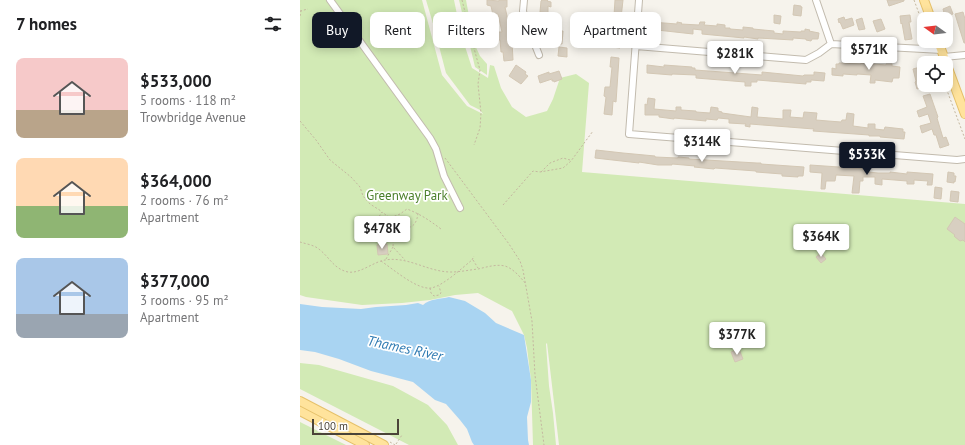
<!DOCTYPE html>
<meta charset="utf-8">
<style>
:root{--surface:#fff;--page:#f6f6f6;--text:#202124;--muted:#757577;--accent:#111827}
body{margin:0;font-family:"PT Sans",sans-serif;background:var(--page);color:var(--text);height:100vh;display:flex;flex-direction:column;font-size:15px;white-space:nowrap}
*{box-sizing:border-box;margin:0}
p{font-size:13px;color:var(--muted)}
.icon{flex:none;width:22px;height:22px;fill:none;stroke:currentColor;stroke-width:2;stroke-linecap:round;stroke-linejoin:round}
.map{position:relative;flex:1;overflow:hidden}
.panel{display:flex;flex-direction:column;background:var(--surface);width:300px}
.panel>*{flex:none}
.hud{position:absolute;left:12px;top:12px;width:380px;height:36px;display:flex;gap:8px}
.needle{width:26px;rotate:285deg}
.fabs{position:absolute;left:617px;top:12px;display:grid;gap:8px}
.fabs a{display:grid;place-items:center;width:36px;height:36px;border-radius:8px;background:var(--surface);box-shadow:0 2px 10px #0003;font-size:20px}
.scale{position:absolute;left:12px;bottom:10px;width:87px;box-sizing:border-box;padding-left:4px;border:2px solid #4b4439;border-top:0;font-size:11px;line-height:14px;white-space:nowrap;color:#4b4439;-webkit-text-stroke:3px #fff;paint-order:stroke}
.price{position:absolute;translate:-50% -34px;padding:0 9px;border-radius:4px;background:#fff;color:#222;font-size:13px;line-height:26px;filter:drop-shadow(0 1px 2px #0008)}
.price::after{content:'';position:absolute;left:50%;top:24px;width:12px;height:9px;margin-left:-6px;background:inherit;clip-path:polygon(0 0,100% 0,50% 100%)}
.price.selected{background:var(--accent);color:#fff}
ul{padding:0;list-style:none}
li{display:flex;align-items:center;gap:12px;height:100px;padding:0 16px}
li span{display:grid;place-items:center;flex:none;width:112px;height:80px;border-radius:8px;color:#555}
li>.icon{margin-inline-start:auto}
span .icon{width:48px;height:48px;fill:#fffc;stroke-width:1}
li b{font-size:17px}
h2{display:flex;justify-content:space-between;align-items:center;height:48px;padding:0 16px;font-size:17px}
.chip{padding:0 14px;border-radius:8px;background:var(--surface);box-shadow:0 2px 10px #0003;font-size:14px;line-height:36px}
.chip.selected{background:var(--accent);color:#fff}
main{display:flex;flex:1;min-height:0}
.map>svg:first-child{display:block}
.green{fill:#d2eab5}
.water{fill:#a9d4f2}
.building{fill:#d8cfc1;stroke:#d3c7b4}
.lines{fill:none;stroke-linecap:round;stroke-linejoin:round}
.minor-casing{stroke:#c2bbae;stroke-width:8}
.major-casing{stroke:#e6c16a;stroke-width:10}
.path{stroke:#c4b79f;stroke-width:1;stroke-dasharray:2 2;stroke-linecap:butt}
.minor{stroke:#fff;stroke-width:6}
.major{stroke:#ffe39c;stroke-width:8}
.labels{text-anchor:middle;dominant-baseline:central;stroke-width:3.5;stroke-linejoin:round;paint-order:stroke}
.park-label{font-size:13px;fill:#4a7f2a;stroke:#fff}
.water-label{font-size:14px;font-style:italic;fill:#2e7ab2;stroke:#fff}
</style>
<main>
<section class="panel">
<h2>7 homes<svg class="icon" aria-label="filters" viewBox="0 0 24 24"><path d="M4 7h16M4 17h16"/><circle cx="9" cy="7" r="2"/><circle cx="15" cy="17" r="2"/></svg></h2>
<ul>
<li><span style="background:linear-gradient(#f6c9c9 65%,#b9a48a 0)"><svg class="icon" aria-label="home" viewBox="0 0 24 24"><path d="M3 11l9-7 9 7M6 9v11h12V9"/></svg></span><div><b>$533,000</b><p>5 rooms · 118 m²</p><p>Trowbridge Avenue</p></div></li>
<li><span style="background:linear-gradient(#ffd9b3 60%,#8fb573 0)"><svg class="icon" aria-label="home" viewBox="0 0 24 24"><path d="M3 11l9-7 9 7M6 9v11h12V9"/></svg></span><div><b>$364,000</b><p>2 rooms · 76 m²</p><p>Apartment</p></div></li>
<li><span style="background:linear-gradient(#a9c7e8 70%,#9aa5b1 0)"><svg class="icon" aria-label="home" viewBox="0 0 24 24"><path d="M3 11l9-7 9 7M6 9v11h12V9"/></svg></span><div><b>$377,000</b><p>3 rooms · 95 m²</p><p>Apartment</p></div></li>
</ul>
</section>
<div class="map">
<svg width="665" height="445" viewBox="0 0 665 445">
<rect width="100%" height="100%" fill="#f6f3ec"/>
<!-- green -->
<path class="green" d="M0 0H122L142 75 167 106 183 114 180 110 170 105 146 73 134 27 126 0H154L161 34 172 68 188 78 190 65 194 66 201 88 212 107 226 117 247 111 253 99 260 78 276 74 289 83 282 172 665 204V445H259L247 343 246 344 249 386 253 413 256 445H233L231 380 227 348 224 335 212 311 178 293 155 295 130 300 102 303 62 305 6 297 0 295Z
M159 0H166L174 43 180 56 187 64V75L175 67Z
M0 363 19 365 93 386 128 405 147 425 158 445H109L0 389Z
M0 422 46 445H0Z"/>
<!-- water -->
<path class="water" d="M149 297 165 301 185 313 196 323 224 335 231 380V402L227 417 228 440 229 445H174L172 442 167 429 160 420 146 404 135 400 113 382 71 371 39 359 15 352 0 350V304L22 307 61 309 76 307 106 305 118 303 123 305C129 299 141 299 149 297Z"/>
<!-- building -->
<path class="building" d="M187 0 199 1V0H207V7H205L209 25V42L212 41 213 60 204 61 203 52H201L200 40H189V32H202L198 14 193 15 191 6 187 5Z
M242 0H248L247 1 251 2V7L248 6V13L240 12 241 1Z
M315 0H323L319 36H321L320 48 312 47Z
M587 0H604V1L589 6Z
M494 5 501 6V7H502L501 16 493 15Z
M650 6 653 14 645 17 643 9Z
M663 12 665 19V43H664L655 14Z
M474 15 481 16 480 24 474 23Z
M610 15 611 22H609L612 39 605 40 602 23 601 24 600 16Z
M544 17 545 20 552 18 554 25 543 29 540 22 539 23 538 19Z
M244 18 253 19 252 29 243 28Z
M562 18 565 29 559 30 556 20Z
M581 19 585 29 577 32 573 21Z
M351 22 377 24V22L382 23 381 24 399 25 400 22H405L404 25 417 26V24L425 25V28H430V29L443 30V27L453 28V29L474 31V33L483 34V31L501 32V31H505V29L510 30 509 31 519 33 518 39H512L511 41 506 40V39L493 38V40L458 38V39L444 37V38L402 34V30L393 29V34L357 30V32L350 31Z
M254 31H263L262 44H256L257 38H254Z
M259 47 267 48V57L258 56Z
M311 57 319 58 316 102 313 101 312 115 304 114 306 97 304 96 305 87H310L312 67H310Z
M539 63 561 64V63L586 65V64H592V66L600 67 599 78H593L592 82 575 80V83H570L571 75 557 74V75L543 74V76L532 75V68L536 69V64H539Z
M216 65 226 72 225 74 228 76 221 84 209 76Z
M347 65 364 67V65L392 67V68H395V70L462 75V72L503 76 504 75H514V72L525 73 524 81 511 80V82H506V84L457 80V82H451V86H445V82L396 78V75L372 74V75L347 73Z
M620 67 621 68H623L624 72V87L617 89 615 82 616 81 613 69Z
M259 71 262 79 254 82V81H252V79L240 83 238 76 249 72V74Z
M630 94 638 117 637 118 643 138 646 137 649 145 640 148 636 135H634L632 129 622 133 620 126 631 123 628 114 619 117 617 111 627 107 623 96Z
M348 98 355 99 354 109 376 111V107H381V110L396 111V112L410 113 411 107 418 108V111L422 112V113L451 117 452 107 458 108 457 117 483 119V110H491L490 117 503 118 504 112 517 113 516 120 528 121 541 122 542 120H546L547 113 554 114 553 126 568 128V124H575V129L584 130 585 127 603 129V132H605L604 139 580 137V136H569V135L513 131 514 129 450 124V127L445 126 446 124 429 123V119L418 118 417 120 406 119V121L374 118V119L359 117V115H345V104L347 105Z
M296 150 323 153 355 156V157L378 158V157L389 158V159L457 163H461V164L504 167 503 176H498V177L482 176V174L456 172V171L415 168 414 169 394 167 395 166 372 164V165H358L339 162V163L295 158Z
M510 165 568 169V172L578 173H590V172L607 174V172L633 174 632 185H627L628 181 614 180V184H607V181L582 179V185L575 184V177H563V181H560L559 193H552L554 176 536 175 535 181H526L525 189H521L522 173 510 172Z
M648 172 654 173V176H656L655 182 654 181V183L647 182Z
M635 187 642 188 641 199 634 198Z
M651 191 659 192 658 202 650 201Z
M655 217 665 224V242L663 240 660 241 655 237 654 236 655 235 647 229Z
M87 244 88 254 78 255 77 245Z
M521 253 526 259 521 263 516 257Z
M439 349 443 359 435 362 431 352Z"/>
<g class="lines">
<!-- minor casing -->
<g class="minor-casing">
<path id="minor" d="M30 0 130 138 136 149 144 176 160 208
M224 0 223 11 226 22 239 55
M339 0 329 134 657 160 665 159
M516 0 531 44
M336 46 506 60 519 53 531 44 642 50
M644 57 665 55"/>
</g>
<!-- major casing -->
<g class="major-casing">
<path id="major" d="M624 0 631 19
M638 41 665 114
M0 401 84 445
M0 411 65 445"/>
</g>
<!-- path -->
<path class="path" d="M162 0 175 52 180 70 178 84 181 113 180 128 174 145
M614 0 624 27
M0 11 8 9
M0 16 1 11
M635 57 637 63
M645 85 665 139
M0 121 16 140 30 160 51 177 60 187 63 196 70 204 81 211
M145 158 209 244 220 261 223 270 232 321 235 375 244 445
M241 172 250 163 263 158 270 160
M203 205 233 171 240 172 263 168 271 161 293 131
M118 213C116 232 105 227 92 230 88 230 84 233 80 234L75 223 82 212 90 218 100 214 107 209C120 214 129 220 141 229
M90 218C89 223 89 226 94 229L93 247 105 260
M69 225 74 223
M74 237 79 235
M0 242C6 244 15 245 20 250 30 258 34 269 48 272 60 274 73 262 85 260 108 256 128 272 151 272 160 272 169 270 178 269 187 267 196 264 205 266 214 269 220 277 226 284
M86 259 93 247
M173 260 178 268
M81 261C93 269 117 290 131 288 143 286 162 268 172 260L174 256
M130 288 131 293 134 296 139 295 141 293 139 286
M90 442 95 445
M96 444 102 435"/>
<!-- minor -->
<use href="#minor" class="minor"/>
<!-- major -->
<use href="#major" class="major"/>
</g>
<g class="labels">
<!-- park labels -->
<g class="park-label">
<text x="107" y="195">Greenway Park</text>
</g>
<!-- water labels -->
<g class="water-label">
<text transform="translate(105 348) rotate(12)">Thames River</text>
</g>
</g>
</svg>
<div class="fabs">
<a><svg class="needle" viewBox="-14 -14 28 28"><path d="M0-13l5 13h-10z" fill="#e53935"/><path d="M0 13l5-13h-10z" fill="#757577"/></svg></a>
<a><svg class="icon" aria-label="locate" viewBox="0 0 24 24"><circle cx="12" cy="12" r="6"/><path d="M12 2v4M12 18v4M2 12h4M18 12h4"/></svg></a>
</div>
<div class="scale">100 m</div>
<b class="price" style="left:569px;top:71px">$571K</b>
<b class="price" style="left:435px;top:75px">$281K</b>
<b class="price" style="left:402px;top:163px">$314K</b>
<b class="price selected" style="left:567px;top:176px">$533K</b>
<b class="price" style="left:82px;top:250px">$478K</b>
<b class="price" style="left:521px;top:258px">$364K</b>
<b class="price" style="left:437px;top:356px">$377K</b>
<div class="hud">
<a class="chip selected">Buy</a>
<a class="chip">Rent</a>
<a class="chip">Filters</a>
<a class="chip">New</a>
<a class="chip">Apartment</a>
</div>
</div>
</main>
